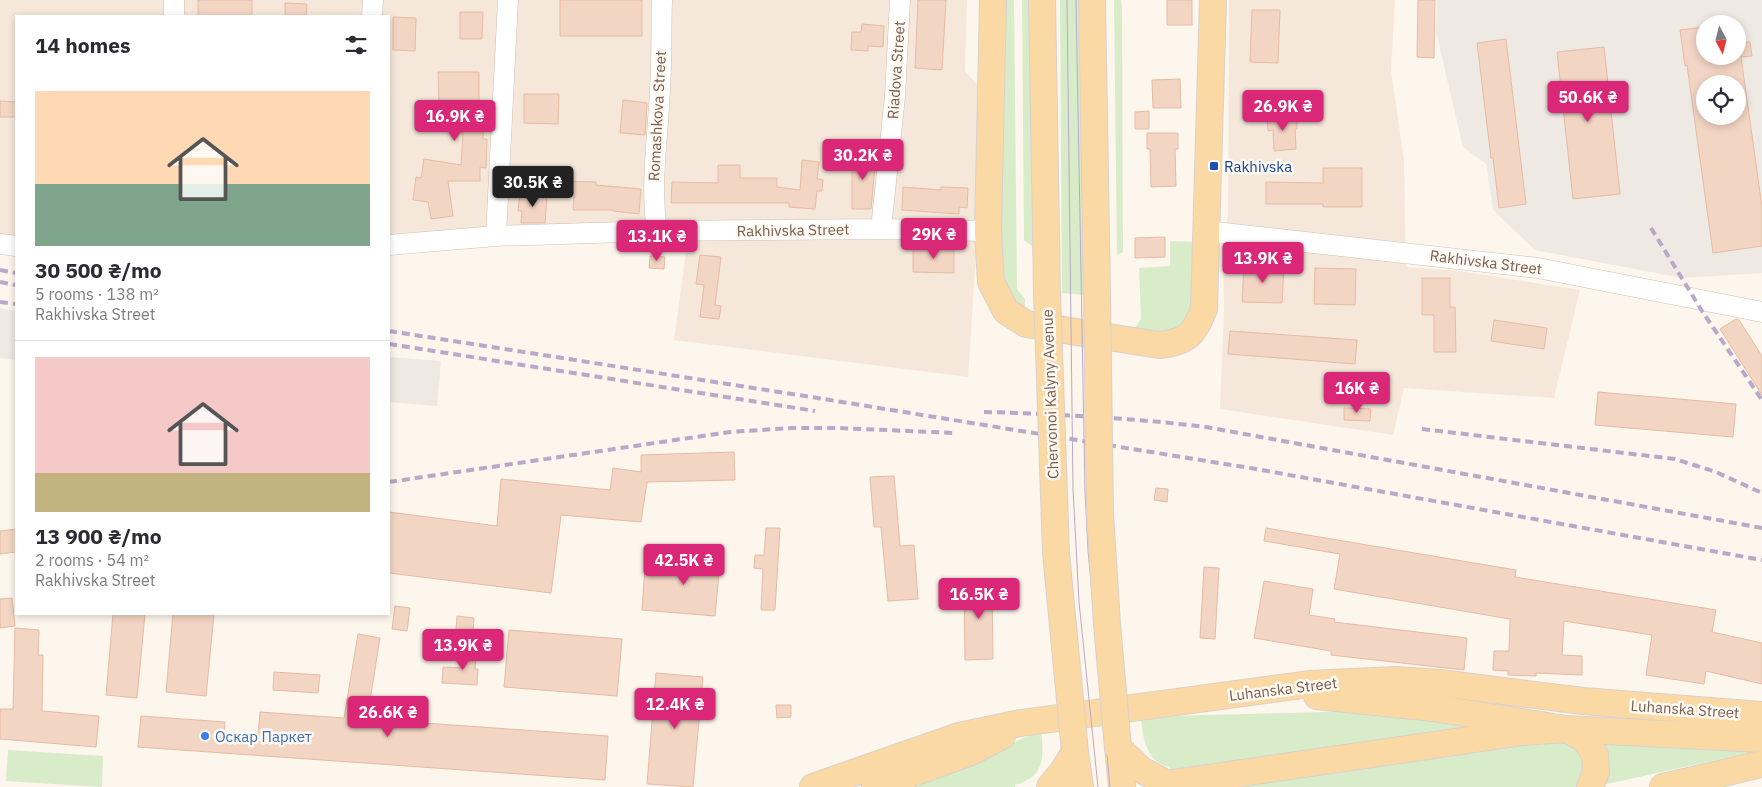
<!DOCTYPE html>
<meta charset="utf-8">
<style>
:root{--surface:#fff;--page:#f7f7f7;--text:#2b2b33;--muted:#7c7c81;--line:#e1e1e2;--accent:#db2777}
body{margin:0;font-family:"IBM Plex Sans",sans-serif;background:var(--page);color:var(--text);height:100vh;display:flex;flex-direction:column;font-size:19px;white-space:nowrap}
*{box-sizing:border-box;margin:0}
p{font-size:16px;color:var(--muted)}
.icon{flex:none;width:28px;height:28px;fill:none;stroke:currentColor;stroke-width:2;stroke-linecap:round;stroke-linejoin:round}
.map{position:relative;flex:1;overflow:hidden}
.drawer{position:absolute;left:15px;top:15px;width:375px;height:600px;display:flex;flex-direction:column;background:var(--surface);border-radius:0px;box-shadow:0 2px 8px #0003}
.drawer>*{flex:none}
.needle{width:32px;rotate:173deg}
.controls{position:absolute;left:1696px;top:15px;display:grid;gap:10px}
.controls a{display:grid;place-items:center;width:50px;height:50px;border-radius:50%;background:var(--surface);box-shadow:0 2px 8px #0003;font-size:25px}
.price{position:absolute;translate:-50% -42px;padding:0 11px;border-radius:5px;background:var(--accent);color:#fff;font-size:16px;line-height:32px;filter:drop-shadow(0 1px 2px #0008)}
.price::after{content:'';position:absolute;left:50%;top:30px;width:15px;height:11px;margin-left:-8px;background:inherit;clip-path:polygon(0 0,100% 0,50% 100%)}
.price.selected{background:#222;color:#fff}
ul{padding:0;list-style:none}
li{display:grid;align-content:center;gap:10px;height:265px;padding:0 20px}
li+li{border-top:1px solid var(--line)}
li span{display:grid;place-items:center;height:155px;border-radius:0px;color:#555}
li>.icon{margin-inline-start:auto}
span .icon{width:90px;height:90px;fill:#fffc;stroke-width:1}
li b{font-size:21px}
h2{display:flex;justify-content:space-between;align-items:center;height:60px;padding:0 20px;font-size:21px}
.map>svg:first-child{display:block}
.residential{fill:#f5e8da}
.industrial{fill:#efe9e4;fill-rule:evenodd}
.green{fill:#d8ecc9}
.building{fill:#f3d5c3;stroke:#e6bba3;fill-rule:evenodd}
.lines{fill:none;stroke-linecap:round;stroke-linejoin:round}
.minor-casing{stroke:#d1beb0;stroke-width:21}
.major-casing{stroke:#dad1cd;stroke-width:28}
.minor{stroke:#fff;stroke-width:20}
.major{stroke:#fbd9a5;stroke-width:26}
.tram{stroke:#b9a8c9;stroke-width:1}
.rail{stroke:#b9a8c9;stroke-width:4;stroke-dasharray:8 5;stroke-linecap:butt}
.major-bridge-casing{stroke:#dad1cd;stroke-width:28;stroke-linecap:butt}
.major-bridge{stroke:#fbd9a5;stroke-width:26}
.transit-dot{fill:#1a4fb4;stroke:#fffaf3;stroke-width:2}
.shop-dot{fill:#3f7fe0;stroke:#fffaf3;stroke-width:2}
.labels{text-anchor:middle;dominant-baseline:central;stroke-width:5;stroke-linejoin:round;paint-order:stroke}
.street-label{font-size:15px;fill:#7a5c4d;stroke:#fffaf3}
.transit-label{font-size:15px;fill:#164399;stroke:#fffaf3;text-anchor:start}
.shop-label{font-size:15px;fill:#366cbe;stroke:#fffaf3;text-anchor:start}
</style>
<div class="map">
<svg width="1762" height="787" viewBox="0 0 1762 787">
<rect width="100%" height="100%" fill="#fdf6ec"/>
<!-- residential -->
<path class="residential" d="M0 0H967L965 71 979 87 977 241 968 377 674 340 690 223 389 242V16H16V240L0 237Z
M1229 0H1395L1391 71 1404 160 1406 267 1459 271 1580 290 1554 398 1404 388 1393 435 1220 409 1224 310 1223 253 1228 216Z"/>
<!-- industrial -->
<path class="industrial" d="M1437 0H1762V273L1682 278 1535 250 1493 210 1486 164 1463 147 1436 32ZM1705 24H1738V56H1705ZM1705 84H1738V116H1705Z
M0 308 16 311V360L0 358Z
M389 357 441 361 437 406 389 402Z"/>
<!-- green -->
<path class="green" d="M1006 0H1014L1017 289 1025 299V308C1008 302 1002 269 999 254Z
M1022 0H1030L1032 246 1024 240Z
M1060 0H1080L1084 295 1062 293Z
M1114 0H1121L1122 8 1123 252 1117 255Z
M1170 241 1196 242 1194 311 1185 321 1173 329 1155 332 1133 331 1141 319 1139 268 1170 266Z
M1359 711 1487 724 1170 771 1169 767C1147 763 1143 738 1141 719L1174 716Z
M1041 731C1044 757 1045 777 1015 785V787H894L966 762Z
M1566 735 1588 763 1578 787H1195Z
M1602 735 1762 750 1607 784 1605 783 1607 758Z
M8 750 103 756 102 787 6 781Z"/>
<!-- building -->
<path class="building" d="M198 0H252V16H198Z
M560 0H642V36H560Z
M918 0H946L942 70 915 68Z
M1167 0H1192V25H1167Z
M1418 0H1435L1434 58 1417 57Z
M285 3 307 4 306 16H285Z
M1252 10H1280L1278 63 1250 62Z
M460 12H483L482 39H460Z
M393 17 416 18 415 51 393 50Z
M862 24 884 26 883 47 868 46V51L851 50 852 32H861Z
M1705 27V56H1738V43L1750 42 1752 56 1741 57 1762 207V246L1713 253 1687 65 1685 66 1680 30ZM1705 84H1738V116H1705Z
M1506 39 1526 204 1499 208 1493 158H1491L1477 43Z
M1604 47 1620 194 1573 199 1557 52Z
M438 72H479V113H484L483 139H487L486 168 480 167V181H448L453 216 431 219 428 202 413 200 416 177 421 178 424 159 461 165 463 133H460V121H435V106H439Z
M1180 79 1181 108H1153L1152 80Z
M524 94H559L558 124 524 123Z
M623 100 647 103 645 135 620 133Z
M0 101 16 102V117H0Z
M1149 111V129H1135V112Z
M1297 116V129H1295L1296 149 1274 151 1273 130 1268 131 1267 118Z
M1147 133H1178V149H1175L1176 186 1151 187 1150 149H1147Z
M852 156H876L871 209H852Z
M802 160 819 162 817 179 823 180 822 191H817L815 209 789 207V203H671L672 182 718 183V165H740V178H777V187L800 190Z
M1323 168H1362V207H1323V204H1266V182L1323 183Z
M538 174 554 176V181L596 182V185L641 189 639 214 613 211V210H573L574 196 537 193Z
M903 187 941 190V187L968 188 967 208 959 207V214L902 210Z
M520 193 547 195 545 223H521L522 211H518Z
M1165 237V257L1135 258V238Z
M913 248 954 249V273L913 272Z
M700 255 721 257 715 305 721 306 719 319 700 317 704 285 696 284Z
M650 256 665 257 664 269 649 268Z
M1244 265 1284 267 1282 303 1242 302Z
M1315 268 1356 269 1355 305 1314 304Z
M1422 278H1450V307H1455L1456 352H1434V315H1422Z
M1736 319 1739 320 1762 356V395L1720 329Z
M1494 320 1547 328 1544 349 1491 341Z
M1230 331 1357 340 1355 364 1228 354Z
M1598 392 1736 404 1733 437 1595 425Z
M1344 408 1371 409 1370 421 1344 420Z
M734 452 735 480 647 482 641 522 561 515 551 593 389 573V512L497 526 501 479 610 490 613 468 641 472V455Z
M894 476 900 546 914 545 918 599 888 601 881 527H874L870 477Z
M1156 488 1168 489 1167 502 1154 500Z
M766 528H780L775 610H761L763 569 754 568 755 555H764Z
M1266 528 1516 570 1515 577 1716 610 1712 632 1762 643V684L1706 671 1704 684 1646 675 1652 635 1564 621 1562 655 1582 656V675L1536 673V676L1508 675V671L1493 670 1494 651H1509L1510 619 1334 589 1340 554 1264 541Z
M16 529V552L0 554V531Z
M688 549 721 552 715 616 642 610 645 567 686 570Z
M1204 567 1219 568 1215 639 1200 638Z
M992 579 993 659 965 660 964 580Z
M1264 581 1313 589 1309 615 1335 619 1334 622 1467 638 1464 670 1331 655V651L1254 638Z
M12 598 15 626 0 628V599Z
M395 606 410 608 407 631 392 629Z
M113 614H145L137 698 106 695Z
M173 614H214L206 696 166 692Z
M457 616 474 618 473 632 456 630Z
M15 628 39 630 38 655H43L42 711 99 716 96 747 0 739V709H13Z
M509 630 622 639 617 696 504 687Z
M358 634 380 638 367 719 608 736 605 780 138 747 141 716 225 722 224 734 258 737 260 712 344 718Z
M466 647 477 648 475 669H478L477 685 442 683 443 667 464 668Z
M274 672 320 675 318 693 273 690Z
M656 673 703 677 693 787 647 784Z
M776 705H791V717L777 718Z"/>
<g class="lines">
<!-- minor casing -->
<g class="minor-casing">
<path id="minor" d="M174 0V16
M372 16 373 0
M881 229 895 96 900 0
M657 231C650 184 658 137 660 89 662 59 661 30 662 0
M1206 231 1538 268 1762 312
M496 236 508 0
M0 244 16 246
M389 245 496 236 657 231 881 229 988 231"/>
</g>
<!-- major casing -->
<g class="major-casing">
<path id="major" d="M993 0 988 231 991 282 1006 311 1026 324 1159 345C1187 342 1194 335 1204 309L1213 0
M1042 0 1047 293
M1092 0 1097 295
M1317 696 1433 708 1566 729 1762 739
M1118 748 1140 769 1167 784 1523 732 1566 729 1585 739 1595 755 1596 772 1590 787
M1118 748 1122 787
M1075 752 1080 787
M813 787 959 736 1021 723 1309 684 1396 680 1441 683 1583 701 1762 715
M875 787 971 752 1002 736
M1050 787 1063 771 1075 752
M1663 787 1762 764"/>
</g>
<!-- minor -->
<use href="#minor" class="minor"/>
<!-- major -->
<use href="#major" class="major"/>
<!-- tram -->
<path class="tram" d="M1067 0 1073 489 1079 602 1098 787
M1076 0 1085 491 1088 550 1110 787"/>
<!-- rail -->
<path class="rail" d="M1651 228 1702 311 1762 400
M0 270 16 273
M0 282 16 285
M0 302 16 304
M389 331 805 396 1256 469 1762 560
M389 344 815 411
M984 412C1058 414 1132 418 1206 427L1762 528
M1422 429 1675 459 1716 472 1762 493
M389 482 730 432 791 428H838L955 433"/>
<!-- major-bridge casing -->
<g class="major-bridge-casing">
<path id="major-bridge" d="M1047 293 1056 553 1075 752
M1097 295 1100 514 1107 624 1118 748"/>
</g>
<!-- major-bridge -->
<use href="#major-bridge" class="major-bridge"/>
</g>
<!-- markers -->
<rect class="transit-dot" x="1209" y="161" width="10" height="10" rx="2.5"/>
<circle class="shop-dot" cx="205" cy="736" r="5"/>
<g class="labels">
<!-- street labels -->
<g class="street-label">
<text transform="translate(896 70) rotate(-86)">Riadova Street</text>
<text transform="translate(657 116) rotate(-87)">Romashkova Street</text>
<text transform="translate(793 230) rotate(-1)">Rakhivska Street</text>
<text transform="translate(1486 262) rotate(7)">Rakhivska Street</text>
<text transform="translate(1050 394) rotate(-92)">Chervonoi Kalyny Avenue</text>
<text transform="translate(1283 689) rotate(-7)">Luhanska Street</text>
<text transform="translate(1685 709) rotate(4)">Luhanska Street</text>
</g>
<!-- transit labels -->
<g class="transit-label">
<text x="1224" y="166">Rakhivska</text>
</g>
<!-- shop labels -->
<g class="shop-label">
<text x="215" y="736">Оскар Паркет</text>
</g>
</g>
</svg>
<div class="controls">
<a><svg class="needle" viewBox="-14 -14 28 28"><path d="M0-13l5 13h-10z" fill="#e53935"/><path d="M0 13l5-13h-10z" fill="#7c7c81"/></svg></a>
<a><svg class="icon" aria-label="locate" viewBox="0 0 24 24"><circle cx="12" cy="12" r="6"/><path d="M12 2v4M12 18v4M2 12h4M18 12h4"/></svg></a>
</div>
<b class="price" style="left:1588px;top:123px">50.6K ₴</b>
<b class="price" style="left:1283px;top:132px">26.9K ₴</b>
<b class="price" style="left:455px;top:142px">16.9K ₴</b>
<b class="price" style="left:863px;top:181px">30.2K ₴</b>
<b class="price selected" style="left:533px;top:208px">30.5K ₴</b>
<b class="price" style="left:934px;top:260px">29K ₴</b>
<b class="price" style="left:657px;top:262px">13.1K ₴</b>
<b class="price" style="left:1263px;top:284px">13.9K ₴</b>
<b class="price" style="left:1357px;top:414px">16K ₴</b>
<b class="price" style="left:684px;top:586px">42.5K ₴</b>
<b class="price" style="left:979px;top:620px">16.5K ₴</b>
<b class="price" style="left:463px;top:671px">13.9K ₴</b>
<b class="price" style="left:675px;top:730px">12.4K ₴</b>
<b class="price" style="left:388px;top:738px">26.6K ₴</b>
<section class="drawer">
<h2>14 homes<svg class="icon" aria-label="filters" viewBox="0 0 24 24"><path d="M4 7h16M4 17h16"/><circle cx="9" cy="7" r="2"/><circle cx="15" cy="17" r="2"/></svg></h2>
<ul>
<li><span style="background:linear-gradient(#ffd9b3 60%,#7fa58c 0)"><svg class="icon" aria-label="home" viewBox="0 0 24 24"><path d="M3 11l9-7 9 7M6 9v11h12V9"/></svg></span><div><b>30 500 ₴/mo</b><p>5 rooms · 138 m²</p><p>Rakhivska Street</p></div></li>
<li><span style="background:linear-gradient(#f6c9c9 75%,#c2b280 0)"><svg class="icon" aria-label="home" viewBox="0 0 24 24"><path d="M3 11l9-7 9 7M6 9v11h12V9"/></svg></span><div><b>13 900 ₴/mo</b><p>2 rooms · 54 m²</p><p>Rakhivska Street</p></div></li>
</ul>
</section>
</div>
